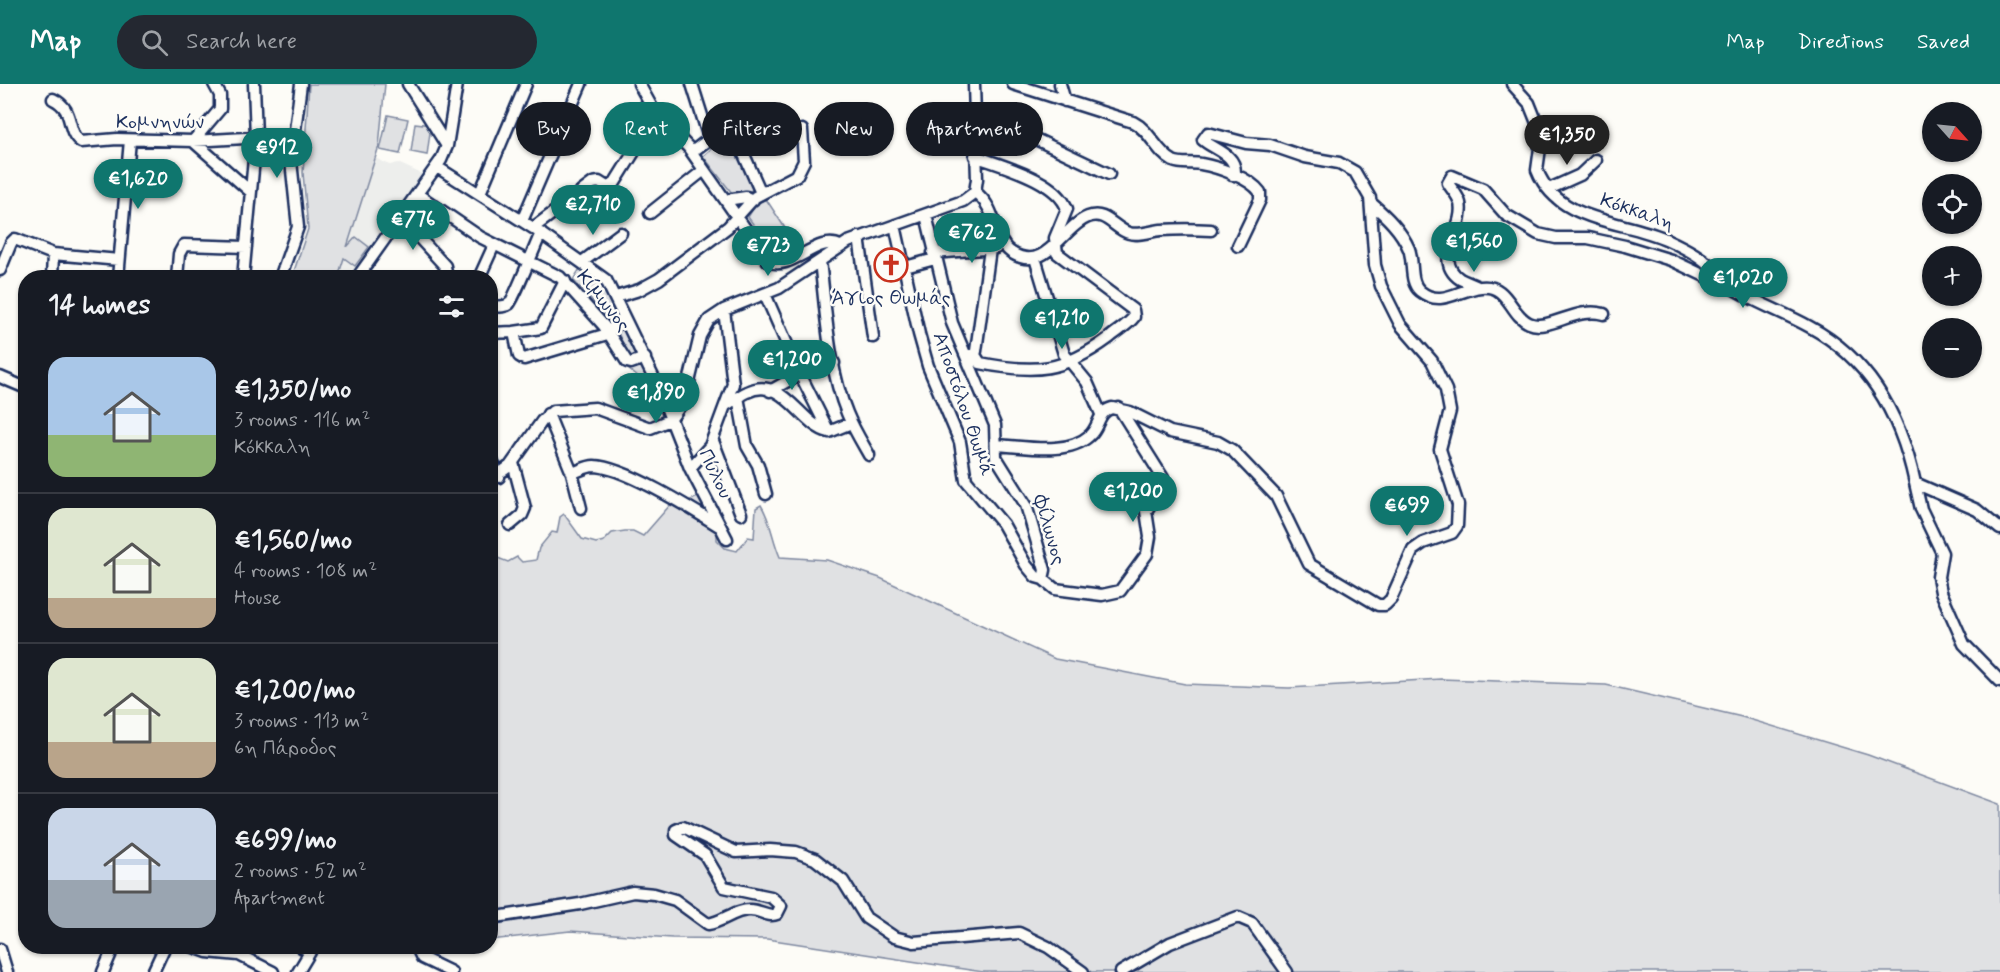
<!DOCTYPE html>
<meta charset="utf-8">
<style>
:root{--surface:#171b24;--page:#242831;--text:#f1f3f6;--muted:#9ea1a6;--line:#363941;--accent:#0f766e}
body{margin:0;font-family:Mynerve,sans-serif;background:var(--page);color:var(--text);height:100vh;display:flex;flex-direction:column;font-size:22px;white-space:nowrap}
*{box-sizing:border-box;margin:0}
p{font-size:20px;color:var(--muted)}
.icon{flex:none;width:33px;height:33px;fill:none;stroke:currentColor;stroke-width:2;stroke-linecap:round;stroke-linejoin:round}
.map{position:relative;flex:1;overflow:hidden}
.panel{position:absolute;left:18px;top:186px;width:480px;height:684px;display:flex;flex-direction:column;background:var(--surface);border-radius:24px;box-shadow:0 2px 4px #0004}
.panel>*{flex:none}
.banner{position:absolute;left:516px;top:18px;width:570px;height:54px;display:flex;gap:12px}
.needle{width:39px;rotate:117deg}
.tools{position:absolute;left:1922px;top:18px;display:grid;gap:12px}
.tools a{display:grid;place-items:center;width:60px;height:60px;border-radius:50%;background:var(--surface);box-shadow:0 2px 4px #0004;font-size:30px}
.price{position:absolute;translate:-50% -51px;padding:0 14px;border-radius:21px;background:var(--accent);color:#fff;font-size:20px;line-height:39px;filter:drop-shadow(0 2px 3px #0008)}
.price::after{content:'';position:absolute;left:50%;top:36px;width:18px;height:14px;margin-left:-9px;background:inherit;clip-path:polygon(0 0,100% 0,50% 100%)}
.price.on{background:#222;color:#fff}
ul{padding:0;list-style:none}
li{display:flex;align-items:center;gap:18px;height:150px;padding:0 30px}
li+li{border-top:2px solid var(--line)}
li span{display:grid;place-items:center;flex:none;width:168px;height:120px;border-radius:18px;color:#555}
li>.icon{margin-inline-start:auto}
span .icon{width:72px;height:72px;fill:#fffc;stroke-width:1}
li b{font-size:26px}
h2{display:flex;justify-content:space-between;align-items:center;height:72px;padding:0 30px;font-size:26px}
.pill{padding:0 21px;border-radius:27px;background:var(--surface);box-shadow:0 2px 4px #0004;font-size:21px;line-height:54px}
.pill.on{background:var(--accent);color:#fff}
header{display:flex;align-items:center;gap:36px;box-sizing:border-box;height:84px;padding:0 30px;background:var(--accent);color:#fff}
header strong{font-size:28px}
nav{display:flex;gap:33px;margin-inline-start:auto;font-size:21px}
.search{width:420px;height:54px;background:var(--page);display:flex;align-items:center;gap:15px;box-sizing:border-box;padding:0 21px;border-radius:33px;color:var(--muted);font-size:22px}
.map>svg:first-child{display:block}
.built{fill:#edeeec}
.green{fill:#e0e1e3;stroke:#7e88a0;stroke-width:1.5}
.lines{fill:none;stroke-linecap:round;stroke-linejoin:round}
.minor-casing{stroke:#1b2f5e;stroke-width:15}
.minor{stroke:#fdfcf7;stroke-width:10}
.labels{text-anchor:middle;dominant-baseline:central;stroke-width:5;stroke-linejoin:round;paint-order:stroke}
.street-label{font-size:20px;fill:#1b2f5e;stroke:#fdfcf7}
.poi-label{font-size:20px;fill:#1b2f5e;stroke:#fdfcf7}
</style>
<header>
<strong>Map</strong>
<div class="search"><svg class="icon" aria-label="search" viewBox="0 0 24 24"><circle cx="10" cy="10" r="6"/><path d="M15 15l6 6"/></svg>Search here</div>
<nav><a>Map</a><a>Directions</a><a>Saved</a></nav>
</header>
<div class="map">
<svg width="2000" height="888" viewBox="0 0 2000 888">
<rect width="100%" height="100%" fill="#fdfcf7"/>
<filter id="ink" filterUnits="userSpaceOnUse"><feTurbulence type="fractalNoise" baseFrequency=".0167" numOctaves="2"/><feDisplacementMap in="SourceGraphic" scale="12" xChannelSelector="R" yChannelSelector="G"/><feConvolveMatrix kernelMatrix="1 2 1 2 8 2 1 2 1" color-interpolation-filters="sRGB"/></filter>
<g filter="url(#ink)">
<!-- built -->
<path class="built" d="M373 73 390 81 398 79 422 90 424 95 349 193H344L332 185Z"/>
<!-- green -->
<path class="green" d="M309 0H385L379 62 347 163 356 153 369 163 355 182 344 174 338 193H292L308 145 303 89Z
M388 31 408 35 400 70 380 66Z
M415 39 431 41 427 71 411 68Z
M730 49 753 103 751 107 732 109 703 72Z
M766 115 785 144 763 154 748 133 756 120Z
M581 183 602 199 619 233 612 238 573 196Z
M626 241 643 271 631 277 619 251 618 248Z
M645 278 654 296 648 301 628 285Z
M698 413 717 442V456L725 464 737 467 748 453 754 454 756 424 761 421C771 437 772 455 780 473L827 476 880 494 1055 575 1185 600 1289 604 1441 595 1606 601 1742 633 1868 671 2000 720V888H983L767 855 672 854 570 847 491 856 490 471 508 478 517 473 522 478 536 476 539 464 552 448 557 449 560 433 564 430 582 455 596 459 604 457 612 449 625 447H633L643 452 671 420H681Z"/>
<g class="lines">
<!-- minor casing -->
<g class="minor-casing">
<path id="minor" d="M214 0 220 11V25L193 57 251 108
M408 0 447 62
M639 0 655 29 688 63 768 177C790 189 818 150 840 162
M692 0 709 54
M1013 0 1133 38C1151 47 1156 68 1173 77 1182 81 1192 78 1201 80 1218 83 1250 94 1260 108V116L1238 162
M1060 0 1065 17
M1512 0 1529 19 1539 44 1541 57 1537 86C1558 140 1623 135 1668 156 1681 162 1700 171 1710 182 1716 189 1720 197 1729 202 1754 218 1783 228 1810 243 1871 276 1901 333 1915 399L1977 426 2000 445
M53 15C76 26 65 47 81 58L117 55 193 57 264 53 293 59
M974 33 1027 51 1109 90
M692 68 730 39 761 109
M437 83 533 144 606 196 659 305 690 384 727 455
M1549 105 1580 91 1596 76
M975 108C1000 127 991 155 1012 169 1046 190 1062 143 1088 133 1106 126 1114 145 1129 149 1138 152 1151 147 1161 146 1178 145 1194 145 1211 146
M480 109 526 0
M417 110 480 153 560 193 604 242 627 278 631 279 645 274
M726 116 746 113 753 116
M1371 119C1386 132 1401 146 1409 165 1414 178 1409 198 1420 207 1441 224 1459 205 1481 203 1509 200 1509 230 1529 239 1549 248 1576 222 1604 230
M650 129 704 86
M400 133 445 182 447 194
M522 137 581 0
M895 141 919 250 928 282 960 358 966 396 1003 440 1026 481 1036 493 1043 495 1045 486 1026 421 996 373 995 341 952 239 926 131
M533 144 593 99 599 98 607 103 614 100 657 31
M859 153 873 253
M933 169 996 164
M1035 174 1064 270 1087 298 1101 330
M820 177C826 226 828 283 847 329 853 344 861 357 869 371
M582 178 621 149
M905 183 935 175
M0 186 11 159 15 155 53 170 119 176
M52 194 53 170
M118 194 130 56
M177 194 179 170 184 161 246 163
M243 194 256 53 254 0
M280 194 298 143 291 77 301 0
M357 194 441 76 447 62 457 0
M479 194 494 161
M1478 203C1472 200 1466 198 1460 195 1431 175 1466 144 1460 119 1458 111 1452 106 1448 99L1452 92 1483 105 1506 131 1538 150 1556 154H1588L1625 162 1671 176 1709 194 1720 195
M765 210 800 290 829 348 851 339
M616 213 639 206 659 195 728 143 755 113 797 91 804 77 802 46
M490 222C497 222 504 224 509 220 513 217 536 160 541 149
M514 248 541 244 565 197
M490 249 514 248 519 272 524 275 604 251 624 235
M968 271H975L976 267 990 165
M975 271 980 279C1035 290 1063 288 1109 254 1117 247 1128 241 1134 233L1133 226 1057 169 1055 154 1067 125C1057 96 1002 82 975 72
M0 293 26 304
M770 307 800 290 834 279
M738 313 747 362 758 381 766 410
M726 321C733 317 740 311 747 308 783 290 800 341 829 348
M548 330 572 389 581 424
M713 357 741 430
M996 361C1023 362 1067 372 1089 352 1100 343 1097 328 1112 324L1130 328 1170 348 1218 358 1232 366 1276 412 1309 480 1378 521H1385L1391 515 1413 466 1423 459 1452 449 1457 442 1458 421 1440 365 1450 327 1446 306 1432 277 1400 240 1381 202 1375 181 1370 114 1355 88 1339 79 1305 73 1270 61 1246 59 1208 49 1203 56C1215 66 1235 70 1235 88L1232 91
M490 372 499 393
M690 384 710 362 733 300 724 226
M572 389C579 387 587 382 594 382 625 383 692 425 719 442
M490 396 510 382 542 337 553 327 595 324 650 344 670 336 685 315 700 252 709 236 724 226 779 204 848 158 963 117 975 108 977 95 974 0
M1915 399 1921 425 1942 469 1938 493 1941 508 1964 560 2000 597
M510 441 522 431 525 424 513 379
M1043 495 1055 505 1102 511 1120 507 1147 470 1150 453 1146 427 1162 403 1163 394 1119 324
M490 834 580 820 633 808 654 810 675 816 708 840C723 838 734 826 749 826 759 825 768 834 777 830L781 822 771 813 724 803 705 771 676 751V746L683 743 736 768 770 766 796 768 815 775 843 797 866 834 894 853 914 858 1019 849 1048 863 1083 888
M191 862 207 868 239 871 273 888
M416 862 422 874 451 888
M0 865 7 888
M103 888 114 862
M153 888 165 862
M298 888 310 868 300 862
M1121 888 1170 859 1238 833 1252 839 1287 888"/>
</g>
<!-- minor -->
<use href="#minor" class="minor"/>
</g>
</g>
<!-- icons -->
<defs>
<g id="church-ring" transform="scale(1.725)"><circle r="9.5" fill="#fdfcf7" stroke="#c8321e" stroke-width="1.5"/><path d="M-1.2-6h2.4v3.5h3.3v2.4h-3.3V6h-2.4V-.1h-3.3v-2.4h3.3Z" fill="#c8321e"/></g>
</defs>
<g fill-rule="evenodd">
<use href="#church-ring" x="891" y="181"/>
</g>
<g class="labels">
<!-- street labels -->
<g class="street-label">
<text x="160" y="38">Κομνηνών</text>
<text transform="translate(1637 128) rotate(19)">Κόκκαλη</text>
<text transform="translate(603 217) rotate(51)">Κίμωνος</text>
<text transform="translate(963 320) rotate(71)">Αποστόλου Θωμά</text>
<text transform="translate(715 390) rotate(64)">Πύλου</text>
<text transform="translate(1049 446) rotate(74)">Φίλωνος</text>
</g>
<!-- poi labels -->
<g class="poi-label">
<text x="891" y="214">Άγιος Θωμάς</text>
</g>
</g>
</svg>
<div class="tools">
<a><svg class="needle" viewBox="-14 -14 28 28"><path d="M0-13l5 13h-10z" fill="#e53935"/><path d="M0 13l5-13h-10z" fill="#9ea1a6"/></svg></a>
<a><svg class="icon" aria-label="locate" viewBox="0 0 24 24"><circle cx="12" cy="12" r="6"/><path d="M12 2v4M12 18v4M2 12h4M18 12h4"/></svg></a>
<a>+</a>
<a>−</a>
</div>
<b class="price on" style="left:1567px;top:82px">€1,350</b>
<b class="price" style="left:277px;top:95px">€912</b>
<b class="price" style="left:138px;top:126px">€1,620</b>
<b class="price" style="left:593px;top:152px">€2,710</b>
<b class="price" style="left:413px;top:167px">€776</b>
<b class="price" style="left:972px;top:180px">€762</b>
<b class="price" style="left:1474px;top:189px">€1,560</b>
<b class="price" style="left:768px;top:193px">€723</b>
<b class="price" style="left:1743px;top:225px">€1,020</b>
<b class="price" style="left:1062px;top:266px">€1,210</b>
<b class="price" style="left:792px;top:307px">€1,200</b>
<b class="price" style="left:656px;top:340px">€1,890</b>
<b class="price" style="left:1133px;top:439px">€1,200</b>
<b class="price" style="left:1407px;top:453px">€699</b>
<div class="banner">
<a class="pill">Buy</a>
<a class="pill on">Rent</a>
<a class="pill">Filters</a>
<a class="pill">New</a>
<a class="pill">Apartment</a>
</div>
<section class="panel">
<h2>14 homes<svg class="icon" aria-label="filters" viewBox="0 0 24 24"><path d="M4 7h16M4 17h16"/><circle cx="9" cy="7" r="2"/><circle cx="15" cy="17" r="2"/></svg></h2>
<ul>
<li><span style="background:linear-gradient(#a9c7e8 65%,#8fb573 0)"><svg class="icon" aria-label="home" viewBox="0 0 24 24"><path d="M3 11l9-7 9 7M6 9v11h12V9"/></svg></span><div><b>€1,350/mo</b><p>3 rooms · 116 m²</p><p>Κόκκαλη</p></div></li>
<li><span style="background:linear-gradient(#dfe7d0 75%,#b9a48a 0)"><svg class="icon" aria-label="home" viewBox="0 0 24 24"><path d="M3 11l9-7 9 7M6 9v11h12V9"/></svg></span><div><b>€1,560/mo</b><p>4 rooms · 108 m²</p><p>House</p></div></li>
<li><span style="background:linear-gradient(#dfe7d0 70%,#b9a48a 0)"><svg class="icon" aria-label="home" viewBox="0 0 24 24"><path d="M3 11l9-7 9 7M6 9v11h12V9"/></svg></span><div><b>€1,200/mo</b><p>3 rooms · 113 m²</p><p>6η Πάροδος</p></div></li>
<li><span style="background:linear-gradient(#c9d6e8 60%,#9aa5b1 0)"><svg class="icon" aria-label="home" viewBox="0 0 24 24"><path d="M3 11l9-7 9 7M6 9v11h12V9"/></svg></span><div><b>€699/mo</b><p>2 rooms · 52 m²</p><p>Apartment</p></div></li>
</ul>
</section>
</div>
